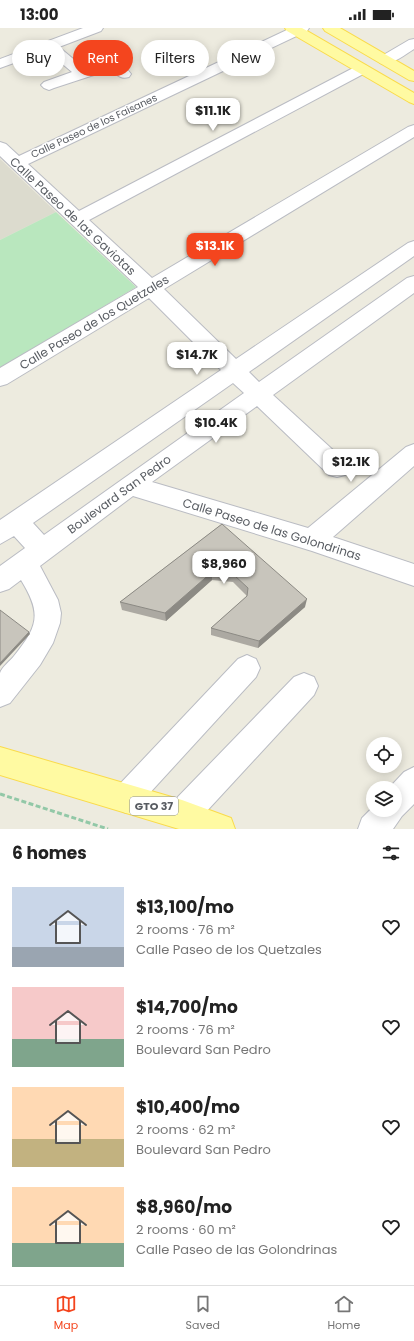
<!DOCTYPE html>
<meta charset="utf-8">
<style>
:root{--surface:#fff;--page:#f2f2f2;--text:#222;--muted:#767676;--line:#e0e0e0;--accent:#f4451e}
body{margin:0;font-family:Poppins,sans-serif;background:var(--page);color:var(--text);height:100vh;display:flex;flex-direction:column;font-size:15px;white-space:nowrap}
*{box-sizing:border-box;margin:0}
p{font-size:13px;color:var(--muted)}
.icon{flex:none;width:22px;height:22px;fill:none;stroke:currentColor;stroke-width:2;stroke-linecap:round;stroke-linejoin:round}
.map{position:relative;height:801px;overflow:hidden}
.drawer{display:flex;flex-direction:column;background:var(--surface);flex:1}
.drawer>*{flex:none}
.guide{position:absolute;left:12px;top:12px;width:390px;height:36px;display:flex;gap:8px}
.fabs{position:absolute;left:366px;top:709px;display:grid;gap:8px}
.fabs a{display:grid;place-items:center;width:36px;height:36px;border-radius:50%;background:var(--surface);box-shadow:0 2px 10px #0003;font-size:20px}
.price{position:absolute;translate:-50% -34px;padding:0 9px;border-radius:8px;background:#fff;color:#222;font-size:13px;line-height:26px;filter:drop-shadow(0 1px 2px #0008)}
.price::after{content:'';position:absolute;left:50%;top:24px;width:12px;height:9px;margin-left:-6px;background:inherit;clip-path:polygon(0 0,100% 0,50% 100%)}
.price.active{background:var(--accent);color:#fff}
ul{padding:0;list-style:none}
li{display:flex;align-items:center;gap:12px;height:100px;padding:0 12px}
li span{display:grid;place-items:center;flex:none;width:112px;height:80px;border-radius:0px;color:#555}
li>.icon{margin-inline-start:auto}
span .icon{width:48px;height:48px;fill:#fffc;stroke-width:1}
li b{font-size:17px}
h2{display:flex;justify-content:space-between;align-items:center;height:48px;padding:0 12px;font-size:17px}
.tag{padding:0 14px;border-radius:18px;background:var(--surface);box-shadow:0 2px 10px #0003;font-size:14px;line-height:36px}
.tag.active{background:var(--accent);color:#fff}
.status{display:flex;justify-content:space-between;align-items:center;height:28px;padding:0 20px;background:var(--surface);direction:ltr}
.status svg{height:11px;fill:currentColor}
.tab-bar{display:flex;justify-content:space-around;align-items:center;height:56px;border-top:1px solid var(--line);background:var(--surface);font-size:11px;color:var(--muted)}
.tab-bar a{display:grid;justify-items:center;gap:2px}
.tab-bar .active{color:var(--accent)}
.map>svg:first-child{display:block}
.education{fill:#dcdbce}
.green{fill:#b9e7be}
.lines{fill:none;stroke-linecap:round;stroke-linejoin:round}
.minor-casing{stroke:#babcc3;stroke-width:2}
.major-casing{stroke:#fadb4b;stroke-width:2}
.path{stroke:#92c8a7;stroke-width:3;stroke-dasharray:5 2.5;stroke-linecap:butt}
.minor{fill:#fff;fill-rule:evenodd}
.major{fill:#fffaa2;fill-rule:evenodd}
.wall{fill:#aca9a2}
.shaded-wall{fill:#8c8a84}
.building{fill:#c8c5bc;stroke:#8c8a84}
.labels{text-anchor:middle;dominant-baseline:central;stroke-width:3;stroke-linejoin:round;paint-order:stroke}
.far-street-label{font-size:10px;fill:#585c62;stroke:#fff}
.shield{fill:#fff;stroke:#8a8d91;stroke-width:1}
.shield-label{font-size:11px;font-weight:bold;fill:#585c62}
.street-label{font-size:12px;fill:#585c62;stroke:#fff}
</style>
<div class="status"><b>13:00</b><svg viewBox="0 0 49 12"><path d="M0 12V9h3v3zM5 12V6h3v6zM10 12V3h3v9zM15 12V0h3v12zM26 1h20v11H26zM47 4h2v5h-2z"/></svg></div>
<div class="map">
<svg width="414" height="801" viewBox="0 0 414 801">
<rect width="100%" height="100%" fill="#edebdf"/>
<!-- education -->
<path class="education" d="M0 131 56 184 0 212Z"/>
<!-- green -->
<path class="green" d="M56 184 136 259 0 341V212Z"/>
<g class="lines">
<!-- minor casing -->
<g class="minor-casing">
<path id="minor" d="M83 0H103L101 3 59 19 84 40C102 34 118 27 131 46L129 49C119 52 117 45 109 42L54 60 49 62 44 60 41 57 44 54 72 44 47 23 0 40V31Z
M291 0H309L307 3 28 136 79 183 357 38 362 37 367 38 369 41 367 44 89 192 152 250 408 99 414 97V109L164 261 236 331 408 215 414 213V228L249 344 259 354 407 250 414 248V265L273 367 345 433 348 440 345 447 337 449 329 447 257 378 152 454 308 500 406 419 414 416V438L333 509 414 536V558L312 523 133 468 40 538 58 572 61 585 60 595 53 615 40 637 10 675 0 679C0 670 0 653 0 645 2 639 10 633 14 628 38 598 42 586 21 552L9 561 0 564V538L25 520 14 508 0 516V492L221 342 149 270 7 356 0 358V340L138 259 0 128V114L6 116 19 128ZM233 355 244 365 44 507 33 495Z
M414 11V21C404 27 392 38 380 35L378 32 380 29 409 12Z
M247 627 256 631 260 640 256 649 136 780 126 785 116 780 111 770 116 760 238 631Z
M304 645 314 649 318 658 314 667 193 798 184 801 171 798 167 787 171 776 294 649Z
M414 739V776L402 788 393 801H358L362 790 373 779V782H395V760H389L404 744Z"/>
</g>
<!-- major casing -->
<g class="major-casing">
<path id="major" d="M285 0H302L414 65V76L409 74 287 3Z
M323 0H340L414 43V53L409 52 325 3Z
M0 719 182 772 231 790 235 801H179L0 747Z"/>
</g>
<!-- path -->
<path class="path" d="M0 766 108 801"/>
<!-- minor -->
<use href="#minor" class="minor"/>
<!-- major -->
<use href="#major" class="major"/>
</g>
<!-- wall -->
<path class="wall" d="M222 496 305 579 258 620 211 607V600L247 568 233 554 212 552 166 593 122 582 120 574Z"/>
<!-- shaded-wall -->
<path class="shaded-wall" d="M212 544V552L166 593 165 585Z
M307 571 305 579 258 620 259 613Z
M29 604 30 606 0 638V635Z"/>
<!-- building -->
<path class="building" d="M222 496 307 571 259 613 211 600 247 568 248 560 234 547 212 544 165 585 120 574Z
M0 582 29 604 0 635Z"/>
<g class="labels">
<!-- far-street labels -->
<g class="far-street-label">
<text transform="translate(94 98) rotate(-25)">Calle Paseo de los Faisanes</text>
</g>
<!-- shield labels -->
<rect class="shield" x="130" y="769" width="48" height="18" rx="3"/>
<g class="shield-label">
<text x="154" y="778">GTO 37</text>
</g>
<!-- street labels -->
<g class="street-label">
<text transform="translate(73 188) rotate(43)">Calle Paseo de las Gaviotas</text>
<text transform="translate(94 294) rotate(-31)">Calle Paseo de los Quetzales</text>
<text transform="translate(119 466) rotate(-36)">Boulevard San Pedro</text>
<text transform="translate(272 501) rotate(17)">Calle Paseo de las Golondrinas</text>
</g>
</g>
</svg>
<div class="fabs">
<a><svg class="icon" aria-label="locate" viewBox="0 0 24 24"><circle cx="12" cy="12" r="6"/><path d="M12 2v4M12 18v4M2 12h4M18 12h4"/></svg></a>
<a><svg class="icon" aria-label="layers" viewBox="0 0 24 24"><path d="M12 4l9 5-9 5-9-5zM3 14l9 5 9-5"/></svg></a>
</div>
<b class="price" style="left:213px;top:104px">$11.1K</b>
<b class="price active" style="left:215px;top:239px">$13.1K</b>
<b class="price" style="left:197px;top:348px">$14.7K</b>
<b class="price" style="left:216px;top:416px">$10.4K</b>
<b class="price" style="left:351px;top:455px">$12.1K</b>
<b class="price" style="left:224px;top:557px">$8,960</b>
<div class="guide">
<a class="tag">Buy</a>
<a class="tag active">Rent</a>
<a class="tag">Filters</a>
<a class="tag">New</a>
</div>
</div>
<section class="drawer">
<h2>6 homes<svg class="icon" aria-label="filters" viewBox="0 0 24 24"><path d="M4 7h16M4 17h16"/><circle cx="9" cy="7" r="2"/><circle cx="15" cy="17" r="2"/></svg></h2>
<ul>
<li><span style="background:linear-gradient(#c9d6e8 75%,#9aa5b1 0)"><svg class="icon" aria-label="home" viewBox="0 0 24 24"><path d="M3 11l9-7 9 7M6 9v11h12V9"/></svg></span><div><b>$13,100/mo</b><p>2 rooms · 76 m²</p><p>Calle Paseo de los Quetzales</p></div><svg class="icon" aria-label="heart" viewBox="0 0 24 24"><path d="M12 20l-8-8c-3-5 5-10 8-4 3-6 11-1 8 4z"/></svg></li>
<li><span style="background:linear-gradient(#f6c9c9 65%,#7fa58c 0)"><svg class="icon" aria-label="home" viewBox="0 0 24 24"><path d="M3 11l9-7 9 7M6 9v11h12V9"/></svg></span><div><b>$14,700/mo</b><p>2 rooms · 76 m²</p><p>Boulevard San Pedro</p></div><svg class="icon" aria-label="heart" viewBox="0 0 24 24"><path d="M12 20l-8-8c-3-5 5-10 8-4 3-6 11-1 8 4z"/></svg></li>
<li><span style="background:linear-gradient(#ffd9b3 65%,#c2b280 0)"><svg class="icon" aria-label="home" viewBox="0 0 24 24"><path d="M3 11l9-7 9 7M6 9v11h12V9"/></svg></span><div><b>$10,400/mo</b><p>2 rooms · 62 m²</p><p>Boulevard San Pedro</p></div><svg class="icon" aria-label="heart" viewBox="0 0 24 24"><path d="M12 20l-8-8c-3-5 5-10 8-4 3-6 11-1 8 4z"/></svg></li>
<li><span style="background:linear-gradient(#ffd9b3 70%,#7fa58c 0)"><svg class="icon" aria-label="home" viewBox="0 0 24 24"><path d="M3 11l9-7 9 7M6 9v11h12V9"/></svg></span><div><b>$8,960/mo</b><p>2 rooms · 60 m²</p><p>Calle Paseo de las Golondrinas</p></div><svg class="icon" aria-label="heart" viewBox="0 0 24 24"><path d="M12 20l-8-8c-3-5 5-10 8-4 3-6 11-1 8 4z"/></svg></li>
</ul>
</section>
<nav class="tab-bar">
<a class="active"><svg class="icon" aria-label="map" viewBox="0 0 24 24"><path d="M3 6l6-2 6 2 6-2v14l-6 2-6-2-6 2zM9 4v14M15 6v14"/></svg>Map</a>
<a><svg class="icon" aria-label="saved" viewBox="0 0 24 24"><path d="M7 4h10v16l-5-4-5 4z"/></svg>Saved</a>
<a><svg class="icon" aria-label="home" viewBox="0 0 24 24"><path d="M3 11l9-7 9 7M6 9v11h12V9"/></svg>Home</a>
</nav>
